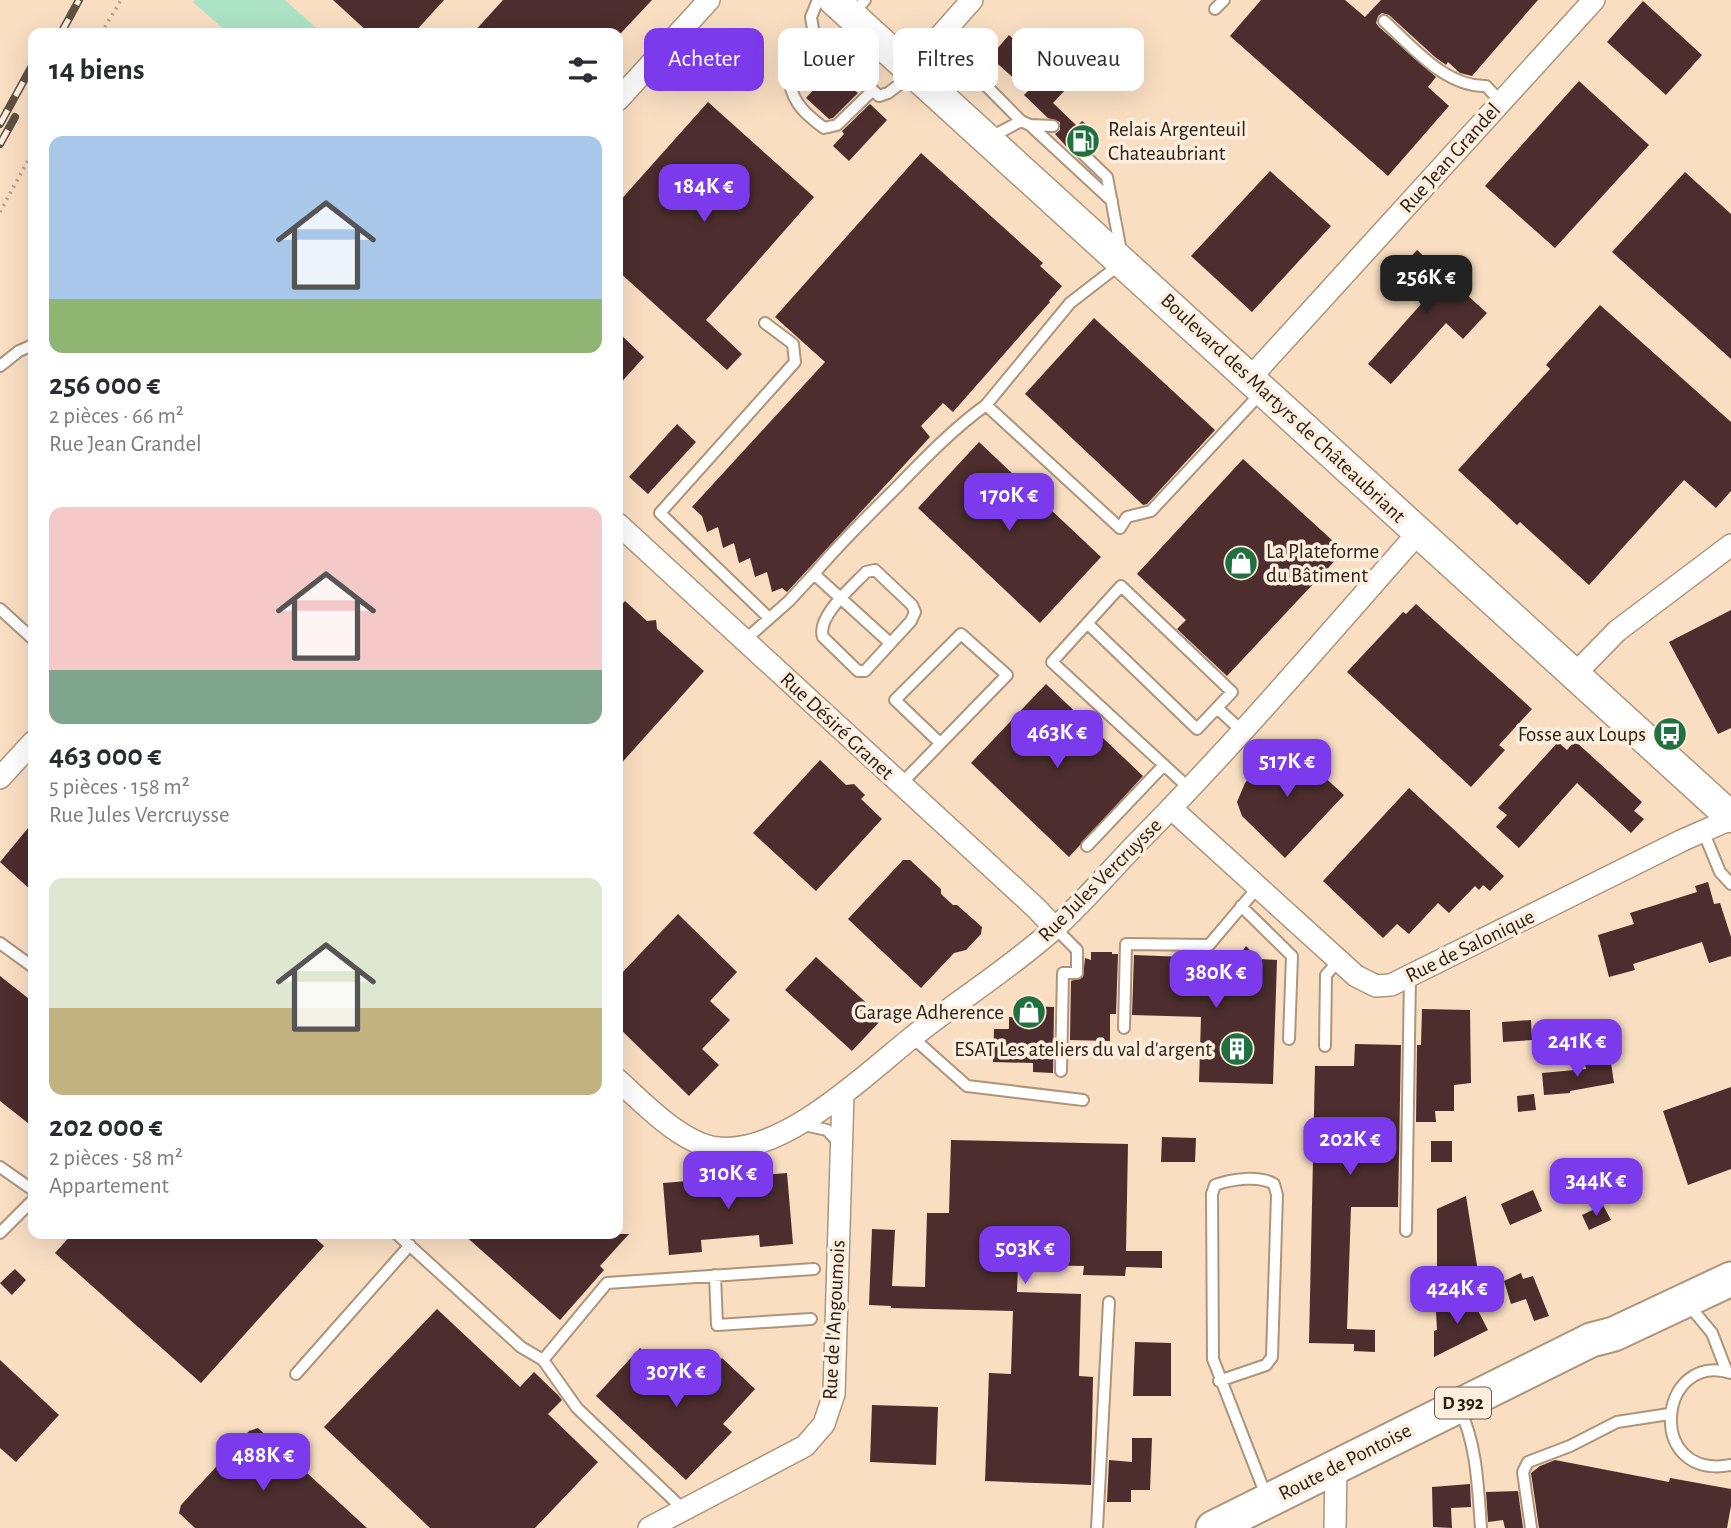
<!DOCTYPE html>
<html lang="fr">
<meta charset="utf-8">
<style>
:root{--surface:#fff;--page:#f7f7f7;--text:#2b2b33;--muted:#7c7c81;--accent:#7c3aed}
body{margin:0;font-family:"Alegreya Sans",sans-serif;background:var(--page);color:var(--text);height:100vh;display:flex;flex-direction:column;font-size:26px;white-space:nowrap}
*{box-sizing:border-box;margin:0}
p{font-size:23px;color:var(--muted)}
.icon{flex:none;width:38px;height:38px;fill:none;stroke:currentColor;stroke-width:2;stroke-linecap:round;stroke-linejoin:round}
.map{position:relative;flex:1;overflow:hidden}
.panel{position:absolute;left:28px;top:28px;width:595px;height:1211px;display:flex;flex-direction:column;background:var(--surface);border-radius:14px;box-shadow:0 7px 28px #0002}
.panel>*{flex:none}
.banner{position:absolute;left:644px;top:28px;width:665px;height:63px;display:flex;gap:14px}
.price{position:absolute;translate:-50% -60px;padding:0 16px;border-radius:14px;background:var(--accent);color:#fff;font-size:23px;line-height:46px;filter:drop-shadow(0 2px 4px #0008)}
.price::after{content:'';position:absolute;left:50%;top:42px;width:21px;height:16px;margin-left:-10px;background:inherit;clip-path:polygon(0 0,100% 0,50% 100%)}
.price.active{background:#222;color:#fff}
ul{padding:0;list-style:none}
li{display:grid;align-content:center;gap:14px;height:371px;padding:0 21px}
li span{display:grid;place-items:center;height:217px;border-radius:14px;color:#555}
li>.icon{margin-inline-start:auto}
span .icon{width:126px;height:126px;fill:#fffc;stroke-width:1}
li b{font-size:30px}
h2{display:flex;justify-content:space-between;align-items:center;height:84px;padding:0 21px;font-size:30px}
.tag{padding:0 24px;border-radius:14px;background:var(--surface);box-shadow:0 7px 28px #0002;font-size:24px;line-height:63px}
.tag.active{background:var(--accent);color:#fff}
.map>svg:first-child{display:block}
.green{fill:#ace3c4}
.building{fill:#4d2d2d}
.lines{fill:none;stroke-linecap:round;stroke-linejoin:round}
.lane-casing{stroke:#ae957a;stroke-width:14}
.street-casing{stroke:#ae957a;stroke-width:24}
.secondary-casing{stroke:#ae957a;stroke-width:33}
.primary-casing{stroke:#ae957a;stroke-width:37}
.path{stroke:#b49f89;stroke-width:3.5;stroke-dasharray:2 5;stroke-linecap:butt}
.lane{stroke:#fff;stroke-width:10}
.street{stroke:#fff;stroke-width:21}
.secondary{stroke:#fff;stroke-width:30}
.primary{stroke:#fff;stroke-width:33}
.rail-casing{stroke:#5e5042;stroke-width:8}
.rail{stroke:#feeedd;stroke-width:5;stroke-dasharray:16;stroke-linecap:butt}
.labels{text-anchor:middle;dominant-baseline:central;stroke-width:7;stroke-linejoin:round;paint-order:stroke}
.shield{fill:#feeedd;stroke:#6a5e52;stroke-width:2}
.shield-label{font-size:19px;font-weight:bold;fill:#2b2117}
.poi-label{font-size:21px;fill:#2b2117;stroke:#feeedd;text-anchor:end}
.street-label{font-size:21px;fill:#2b2117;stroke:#feeedd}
</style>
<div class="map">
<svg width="1731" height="1528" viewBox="0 0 1731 1528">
<rect width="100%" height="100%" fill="#f9dec2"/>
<!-- green -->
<path class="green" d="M195 0H285L322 33H228L193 2Z"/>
<!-- building -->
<path class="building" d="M333 0H444L414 33H369Z
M503 0H652L621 33H473Z
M1261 0H1345L1365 17 1381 0H1538L1472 76 1460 73 1448 62 1446 65 1435 57 1389 15 1382 13 1378 16 1376 23 1379 27 1436 77 1428 87 1449 106 1388 176 1230 36Z
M1643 1 1702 55 1666 95 1607 42Z
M1009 35 1068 87 1053 103 1077 126 1082 121 1097 135 1087 146 1082 144 1076 146 1074 155 1055 134 1060 130V122L1048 118 1024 95 1028 91 990 57Z
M835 66 855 84 852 88 858 93 833 118 829 119 806 98Z
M1579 81 1649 145 1555 248 1485 186Z
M708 102 814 197 706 320 742 354 727 370 618 271V203Z
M870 104 887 120 849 161 833 146 844 134 842 131Z
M921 153 1043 263 1040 266 1062 286 1049 301 1050 302 953 412 943 403 921 426 930 437 787 592 782 588 772 592 767 572 755 577 750 558 739 563 734 543 723 548 718 527 707 532 702 516 692 507 825 362 775 317Z
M1270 171 1331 226 1252 312 1191 256Z
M1685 172 1731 214V359L1612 252Z
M1417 250 1487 313 1463 339 1446 323 1391 384 1368 364 1422 303 1393 276Z
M1600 305 1731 422V491L1716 508 1684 480 1589 585 1520 522 1517 525 1458 470 1550 369 1546 365Z
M1094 318 1215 430 1147 504 1143 505 1025 394Z
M618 332 644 357 618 386Z
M677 424 696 442 648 494 629 477Z
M979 442 1101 557 1040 623 918 508Z
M1243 459 1344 551 1227 676 1177 629 1186 620 1137 574Z
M625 601 647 621 656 620 657 629 704 671 618 767V609Z
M1416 604 1532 709 1499 745 1505 750 1471 787 1347 672 1403 612 1406 614Z
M1731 610V728L1718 734 1669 642Z
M1046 684 1143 776 1069 857 971 763Z
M1284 740 1344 795 1285 858 1242 816 1237 802 1245 783Z
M1575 741 1642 802 1634 811 1644 819 1631 833 1577 783 1519 848 1496 827 1507 815 1498 808 1558 742 1567 750Z
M820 760 846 785 854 784 865 795 861 799 882 819 816 891 753 833Z
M1409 788 1504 876 1490 891 1483 885 1479 890 1475 886 1449 913 1438 903 1409 934 1397 924 1383 938 1323 881Z
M33 822V892L0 862Z
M903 860H910L941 889V894L953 905H957L982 927 981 934 966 950 954 953 921 988 848 919Z
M1708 882 1714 904 1720 903 1731 937V956L1709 963 1702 942 1633 964 1635 970 1609 977 1598 935 1634 924 1630 913 1697 892 1695 886Z
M678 914 737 972 710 1001 730 1020 702 1049 719 1065 689 1096 618 1027V977Z
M1246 946 1259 959 1277 960 1273 1084 1199 1082 1201 1017 1132 1015 1134 955 1237 959Z
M1091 952H1112V954H1118L1116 1014H1110V1041L1070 1040 1071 981 1083 977 1085 958 1091 960Z
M816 957 883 1018 852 1051 785 990Z
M0 976 33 1002V1127L0 1101Z
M1025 1006 1054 1007 1053 1073 1033 1072V1063L993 1062 994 1029H1009V1017L1025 1018Z
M1422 1009 1470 1010 1471 1083 1454 1085V1111H1435L1436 1122H1416L1417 1045H1421Z
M1531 1020 1532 1040 1503 1042 1502 1022Z
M1355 1044 1401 1045 1398 1207H1351L1347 1329 1375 1330V1352L1354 1351V1344L1309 1343 1315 1066H1354Z
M1601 1062V1065L1611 1063 1614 1083 1570 1091V1093L1544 1095 1542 1073 1586 1069 1585 1065Z
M1731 1087V1169L1688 1185 1663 1111Z
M1534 1094 1536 1110 1518 1112 1517 1096Z
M1162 1137 1196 1138 1195 1162H1161Z
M951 1140 1128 1144 1126 1251H1162V1268L1126 1267 1125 1276 1083 1275 1084 1266 1018 1265 1017 1292 1081 1294 1079 1376 1093 1377 1091 1485 985 1481 989 1373 1011 1374 1013 1311 891 1308V1306L869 1305 872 1229 895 1230 892 1286 925 1287 927 1213H949Z
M1431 1141H1452V1162H1431Z
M787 1173 793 1244 760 1247 759 1235 701 1240 702 1252 669 1255 663 1183Z
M1533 1190 1542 1211 1510 1225 1501 1204Z
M1466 1196 1479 1278 1437 1281V1209Z
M1603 1205 1611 1220 1589 1230 1582 1215Z
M72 1234H311L324 1246 201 1383 55 1253Z
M463 1234H629L600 1266 604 1270 560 1320Z
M15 1269 26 1280 12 1295 0 1283Z
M1521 1273 1523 1279 1533 1276 1549 1316 1534 1321 1526 1299 1511 1304 1504 1281Z
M1471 1297 1488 1330 1434 1357V1331L1437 1330 1436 1312Z
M437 1309 520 1387 534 1372 558 1395 562 1400 548 1414 598 1462 535 1528H430L324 1427Z
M1135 1342 1171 1343V1396H1133Z
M640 1348 690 1393 722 1358 755 1389 723 1424 732 1432 686 1480 596 1396Z
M0 1360 59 1415 16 1462 0 1448Z
M872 1405 938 1407 936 1465 870 1462Z
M258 1428 367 1528H195L179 1513 181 1505 249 1431Z
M1132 1438H1152L1150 1490H1131V1502H1107L1109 1460 1132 1462Z
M1555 1460 1669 1482 1670 1478 1731 1489V1506L1727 1528H1539L1531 1473 1540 1466Z
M1470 1484 1471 1507 1451 1508 1452 1528 1433 1527 1432 1487Z
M1518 1491 1523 1528H1505L1503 1520 1488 1522 1486 1492Z"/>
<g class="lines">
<!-- lane casing -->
<g class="lane-casing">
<path id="lane" d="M818 0 811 17 814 35 879 96 888 93 912 75
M1215 9 1224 0
M853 14 865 0
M1384 21C1413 47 1445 87 1486 86L1501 102
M939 38 1021 121
M823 46 790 83C793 104 808 116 824 128L837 125 873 90
M1030 125 1112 201
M991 137 1021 121 1030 125 1053 126
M1081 152 1107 177 1123 262 1070 303 986 405 1120 528 1127 517 1151 511 1261 393
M765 323 793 344 795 362 660 513 768 617
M0 366 19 351 33 345
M875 570 912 605 915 612 911 621 865 671H858L823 637C816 617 853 586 866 572Z
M814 574C840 543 868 516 896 488 925 458 953 429 986 405
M0 609 33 639
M1087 623 1197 729 1232 692 1121 586 1052 662 1190 789
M745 640 789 601 814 574 890 643
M1217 708 1242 731
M900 785 1007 675 961 634 895 700 940 743
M1703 831 1720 872 1731 884
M1087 846 1164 765
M1241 906 1292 956 1289 1039
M1055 928 1077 950V973H1063L1061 1071
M0 943 33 967
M1124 1028 1126 944 1209 945 1258 887
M912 1037 967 1086 1083 1100
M1325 1046 1326 975 1339 960
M800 1124 827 1130 840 1144
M0 1167 33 1190
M1406 1231 1410 976
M0 1233 33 1200
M397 1234 521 1347 543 1360 577 1408 683 1509
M715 1275 717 1325 811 1319
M1687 1303 1712 1333 1727 1372
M543 1360 607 1283 814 1269
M1731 1373C1658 1350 1644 1481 1731 1465
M296 1374 410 1245
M1219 1381 1266 1365 1272 1357 1277 1195 1274 1184C1259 1175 1232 1179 1215 1185L1212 1194 1213 1359 1267 1498
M1459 1408C1477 1443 1478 1489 1481 1528
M1097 1528 1109 1302
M1531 1528 1523 1472 1528 1462 1570 1446 1617 1422 1669 1414"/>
</g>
<!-- street casing -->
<g class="street-casing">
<path id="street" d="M910 70 972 0
M618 100 709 0
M1250 378 1594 0
M618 524 1036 908 1055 928
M1575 674 1617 631 1731 545
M0 778 33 742
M1172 809 1356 976 1376 986 1391 985 1683 840 1731 819
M618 1080C643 1103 683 1145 718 1148 782 1155 863 1077 910 1039 957 1001 1011 968 1055 928 1084 902 1110 871 1137 843 1235 744 1326 637 1418 533
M649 1528 805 1446 824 1424 834 1394 843 1094
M1335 1528 1336 1466"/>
</g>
<!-- secondary casing -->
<g class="secondary-casing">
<path id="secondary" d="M834 0 1731 817"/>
</g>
<!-- primary casing -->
<g class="primary-casing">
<path id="primary" d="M1213 1528 1591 1340 1614 1334 1731 1279"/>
</g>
<!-- path -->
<path class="path" d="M101 33 121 0
M0 212 33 151"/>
<!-- lane -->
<use href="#lane" class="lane"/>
<!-- street -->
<use href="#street" class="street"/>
<!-- secondary -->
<use href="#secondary" class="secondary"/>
<!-- primary -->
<use href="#primary" class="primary"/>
<!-- rail casing -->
<g class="rail-casing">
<path id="rail" d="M61 33 79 0
M0 124 33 64
M0 144 15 117"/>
</g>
<!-- rail -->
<use href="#rail" class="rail"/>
</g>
<!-- icons -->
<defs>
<g id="fuel-disc" transform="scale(1.75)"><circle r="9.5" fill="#217040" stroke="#feeedd"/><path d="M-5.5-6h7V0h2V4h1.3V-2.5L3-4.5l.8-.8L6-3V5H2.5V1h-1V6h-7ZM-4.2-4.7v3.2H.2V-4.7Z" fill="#fff"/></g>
<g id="shop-disc" transform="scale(1.75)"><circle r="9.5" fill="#217040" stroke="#feeedd"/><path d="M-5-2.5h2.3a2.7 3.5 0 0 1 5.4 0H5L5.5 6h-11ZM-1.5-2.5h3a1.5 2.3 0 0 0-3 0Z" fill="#fff"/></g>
<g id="bus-disc" transform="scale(1.75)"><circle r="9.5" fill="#217040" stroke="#feeedd"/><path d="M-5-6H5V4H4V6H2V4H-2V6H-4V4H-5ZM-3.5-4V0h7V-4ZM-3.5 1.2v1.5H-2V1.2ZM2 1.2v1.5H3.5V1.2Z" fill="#fff"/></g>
<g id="building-disc" transform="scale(1.75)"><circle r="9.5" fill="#217040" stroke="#feeedd"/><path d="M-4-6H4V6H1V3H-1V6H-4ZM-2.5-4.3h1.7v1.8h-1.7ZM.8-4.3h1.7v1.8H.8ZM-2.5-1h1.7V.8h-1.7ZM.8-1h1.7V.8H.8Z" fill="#fff"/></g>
</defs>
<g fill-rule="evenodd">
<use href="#fuel-disc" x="1083" y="141"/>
<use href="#shop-disc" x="1241" y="563"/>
<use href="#bus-disc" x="1670" y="734"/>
<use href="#shop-disc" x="1029" y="1012"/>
<use href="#building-disc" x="1237" y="1049"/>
</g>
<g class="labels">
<!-- shield labels -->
<rect class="shield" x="1435" y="1387.5" width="56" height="31" rx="5"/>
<g class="shield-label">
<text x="1463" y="1403">D 392</text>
</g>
<!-- poi labels -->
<g class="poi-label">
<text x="1108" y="129" text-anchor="start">Relais Argenteuil<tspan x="1108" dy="24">Chateaubriant</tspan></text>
<text x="1266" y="551" text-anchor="start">La Plateforme<tspan x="1266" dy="24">du Bâtiment</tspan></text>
<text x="1646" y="734">Fosse aux Loups</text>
<text x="1004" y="1012">Garage Adherence</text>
<text x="1212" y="1049">ESAT Les ateliers du val d'argent</text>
</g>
<!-- street labels -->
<g class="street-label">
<text transform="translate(1450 158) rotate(-48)">Rue Jean Grandel</text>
<text transform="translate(1283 408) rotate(43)">Boulevard des Martyrs de Châteaubriant</text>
<text transform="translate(837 726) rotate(43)">Rue Désiré Granet</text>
<text transform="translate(1100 880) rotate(-45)">Rue Jules Vercruysse</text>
<text transform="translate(1470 946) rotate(-26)">Rue de Salonique</text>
<text transform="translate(834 1320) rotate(-87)">Rue de l'Angoumois</text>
<text transform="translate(1345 1462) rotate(-27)">Route de Pontoise</text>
</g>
</g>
</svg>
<b class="price" style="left:704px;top:224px">184K €</b>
<b class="price active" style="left:1426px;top:315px">256K €</b>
<b class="price" style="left:1009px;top:533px">170K €</b>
<b class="price" style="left:1057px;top:770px">463K €</b>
<b class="price" style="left:1287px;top:799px">517K €</b>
<b class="price" style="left:1216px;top:1010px">380K €</b>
<b class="price" style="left:1577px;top:1079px">241K €</b>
<b class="price" style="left:1350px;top:1177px">202K €</b>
<b class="price" style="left:728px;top:1211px">310K €</b>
<b class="price" style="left:1596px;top:1218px">344K €</b>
<b class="price" style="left:1025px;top:1286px">503K €</b>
<b class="price" style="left:1457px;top:1326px">424K €</b>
<b class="price" style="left:676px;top:1409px">307K €</b>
<b class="price" style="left:263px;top:1493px">488K €</b>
<div class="banner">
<a class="tag active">Acheter</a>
<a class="tag">Louer</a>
<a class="tag">Filtres</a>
<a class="tag">Nouveau</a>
</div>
<section class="panel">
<h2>14 biens<svg class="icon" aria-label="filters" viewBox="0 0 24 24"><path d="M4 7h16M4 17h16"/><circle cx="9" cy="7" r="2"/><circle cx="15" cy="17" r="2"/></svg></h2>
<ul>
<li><span style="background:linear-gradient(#a9c7e8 75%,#8fb573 0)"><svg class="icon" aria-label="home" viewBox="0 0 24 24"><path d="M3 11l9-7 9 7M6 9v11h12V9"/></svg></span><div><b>256 000 €</b><p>2 pièces · 66 m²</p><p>Rue Jean Grandel</p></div></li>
<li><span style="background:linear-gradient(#f6c9c9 75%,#7fa58c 0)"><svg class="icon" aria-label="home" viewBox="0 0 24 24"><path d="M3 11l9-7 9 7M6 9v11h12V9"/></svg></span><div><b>463 000 €</b><p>5 pièces · 158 m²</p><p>Rue Jules Vercruysse</p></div></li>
<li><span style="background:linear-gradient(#dfe7d0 60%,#c2b280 0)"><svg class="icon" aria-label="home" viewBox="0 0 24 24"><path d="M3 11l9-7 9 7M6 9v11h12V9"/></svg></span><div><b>202 000 €</b><p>2 pièces · 58 m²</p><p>Appartement</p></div></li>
</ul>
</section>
</div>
